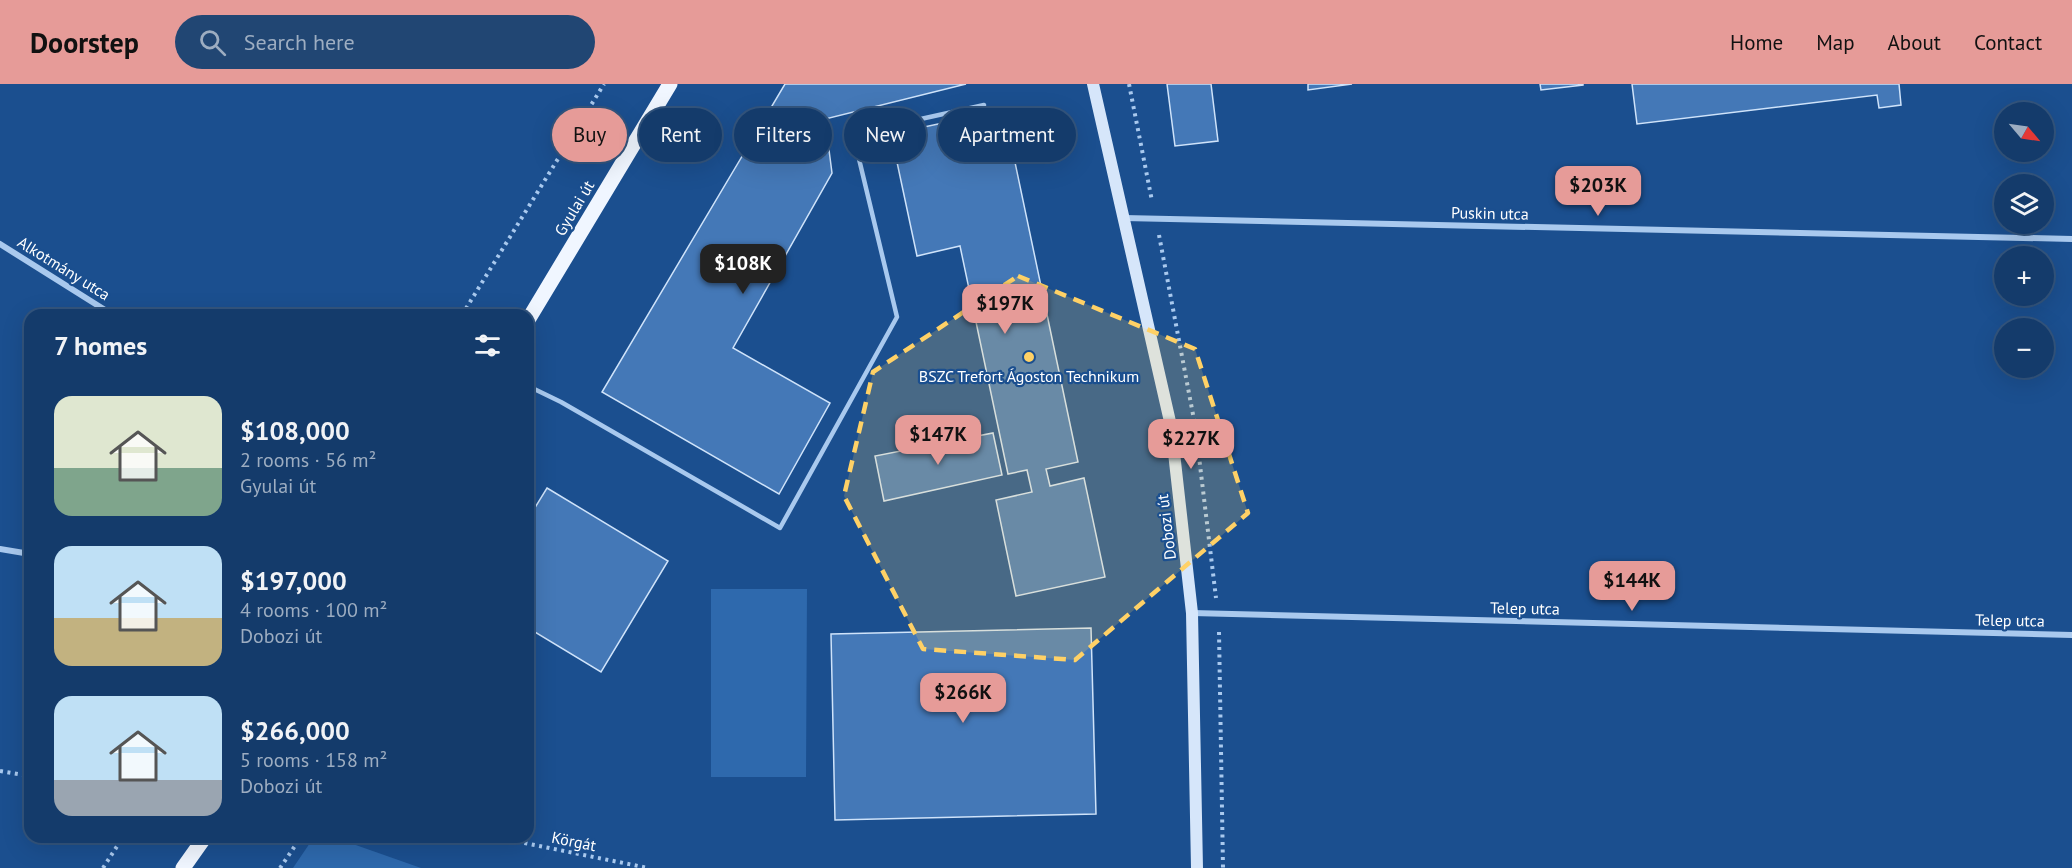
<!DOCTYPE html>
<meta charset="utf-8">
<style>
:root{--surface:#143b6b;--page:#214673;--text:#f1f3f6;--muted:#9dadc1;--line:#33557e;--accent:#e69b98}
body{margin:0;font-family:"PT Sans",sans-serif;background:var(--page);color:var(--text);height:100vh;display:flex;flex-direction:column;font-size:22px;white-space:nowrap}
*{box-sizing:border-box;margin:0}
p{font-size:20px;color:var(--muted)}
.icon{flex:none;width:33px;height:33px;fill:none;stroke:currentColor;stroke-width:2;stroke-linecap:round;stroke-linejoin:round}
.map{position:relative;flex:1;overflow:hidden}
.details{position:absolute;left:24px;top:225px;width:510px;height:534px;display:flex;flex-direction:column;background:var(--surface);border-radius:18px;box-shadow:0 6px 24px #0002,0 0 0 2px var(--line)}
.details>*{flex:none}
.guide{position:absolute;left:552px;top:24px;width:570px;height:54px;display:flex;gap:12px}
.needle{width:39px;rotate:119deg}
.fabs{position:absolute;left:1994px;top:18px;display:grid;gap:12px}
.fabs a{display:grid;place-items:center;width:60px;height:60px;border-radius:50%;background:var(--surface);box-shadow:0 6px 24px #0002,0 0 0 2px var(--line);font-size:30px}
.price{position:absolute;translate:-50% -51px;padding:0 14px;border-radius:12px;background:var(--accent);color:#111;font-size:20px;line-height:39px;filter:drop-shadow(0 2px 3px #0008)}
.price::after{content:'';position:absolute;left:50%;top:36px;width:18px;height:14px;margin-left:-9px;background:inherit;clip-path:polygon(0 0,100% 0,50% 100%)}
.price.current{background:#222;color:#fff}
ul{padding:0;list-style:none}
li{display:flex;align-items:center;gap:18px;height:150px;padding:0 30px}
li span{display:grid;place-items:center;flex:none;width:168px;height:120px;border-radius:18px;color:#555}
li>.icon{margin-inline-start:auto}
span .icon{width:72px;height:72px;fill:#fffc;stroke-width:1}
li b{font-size:26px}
h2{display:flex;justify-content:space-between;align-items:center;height:72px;padding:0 30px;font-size:26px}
.tag{padding:0 21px;border-radius:27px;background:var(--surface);box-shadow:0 6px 24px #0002,0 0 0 2px var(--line);font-size:21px;line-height:54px}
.tag.current{background:var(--accent);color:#111}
header{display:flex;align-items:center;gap:36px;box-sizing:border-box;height:84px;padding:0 30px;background:var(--accent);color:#111}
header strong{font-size:28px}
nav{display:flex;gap:33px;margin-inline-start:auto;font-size:21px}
.search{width:420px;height:54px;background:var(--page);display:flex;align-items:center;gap:15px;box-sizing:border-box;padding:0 21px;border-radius:33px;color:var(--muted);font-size:22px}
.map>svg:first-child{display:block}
.green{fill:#2e69ad}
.building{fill:#4478b7;stroke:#cfe3fa;stroke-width:1.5}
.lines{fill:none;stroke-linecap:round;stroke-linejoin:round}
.path{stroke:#a9c9ee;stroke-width:4;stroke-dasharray:3 4.5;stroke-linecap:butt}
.service{stroke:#a9c9ee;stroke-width:4.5}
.minor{stroke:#a9c9ee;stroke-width:6}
.secondary{stroke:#d6e6fa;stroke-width:12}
.primary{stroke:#f0f6ff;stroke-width:15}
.marked{fill:#ffd166;fill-opacity:0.2;stroke:#ffd166;stroke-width:4.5;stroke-dasharray:12 8;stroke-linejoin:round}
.poi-dot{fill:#ffd166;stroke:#1b4f8f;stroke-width:2}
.labels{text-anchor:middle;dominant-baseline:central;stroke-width:4.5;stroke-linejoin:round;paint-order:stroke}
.street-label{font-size:16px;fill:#fff;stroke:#1b4f8f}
.poi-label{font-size:16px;fill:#fff;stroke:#1b4f8f}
</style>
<header>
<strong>Doorstep</strong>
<div class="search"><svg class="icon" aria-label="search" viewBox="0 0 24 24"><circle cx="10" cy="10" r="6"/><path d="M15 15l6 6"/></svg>Search here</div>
<nav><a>Home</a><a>Map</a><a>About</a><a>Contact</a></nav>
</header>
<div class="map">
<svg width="2072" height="784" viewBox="0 0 2072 784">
<rect width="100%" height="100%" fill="#1b4f8f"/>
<!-- green -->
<path class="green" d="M711 505H807L806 693H711Z
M314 753H333L421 784H293Z"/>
<!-- building -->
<path class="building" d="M785 0H966L825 35 832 89 733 264 830 319 779 410 602 308Z
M1167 0H1211L1218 57 1175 62Z
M1308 0H1352L1308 6Z
M1540 0H1583V1L1541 6Z
M1632 0H1899L1901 21 1879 24 1877 11 1637 40Z
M1004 26 1078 378 1046 385 1050 402 1084 394 1105 493 1016 512 996 416 1032 408 1027 386 1008 390 960 162 917 172 891 50Z
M993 349 1002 391 884 417 875 372Z
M547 404 668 477 601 588 535 548 528 560V435Z
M1091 544 1096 730 835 736 831 550Z
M528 578 535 582 528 594Z"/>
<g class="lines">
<!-- path -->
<path class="path" d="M1129 0 1152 117
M1159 151 1195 341
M462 231 604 0
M1196 348 1216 514
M1219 548 1223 784
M0 687 30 692
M495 753 648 784
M103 784 123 753
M280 784 301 753"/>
<!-- service -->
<path class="service" d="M528 302 561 318 780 444 897 233 853 50 984 21"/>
<!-- minor -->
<path class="minor" d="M1124 134 2072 155
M0 160 113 231
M0 465 30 470
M1192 529 2072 551"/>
<!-- secondary -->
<path class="secondary" d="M1093 0 1171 342 1192 529 1197 784"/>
<!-- primary -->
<path class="primary" d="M528 236 670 0
M183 784 205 753"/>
</g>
<!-- marked area -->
<path class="marked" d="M1018 192 1195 265 1248 429 1075 576 923 565 844 412 873 288Z"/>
<!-- markers -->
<circle class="poi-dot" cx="1029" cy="273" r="6"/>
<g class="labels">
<!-- street labels -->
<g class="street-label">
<text transform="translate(574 124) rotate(-59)">Gyulai út</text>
<text transform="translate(1490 129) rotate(1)">Puskin utca</text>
<text transform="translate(64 184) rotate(32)">Alkotmány utca</text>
<text transform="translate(1166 443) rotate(-97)">Dobozi út</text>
<text transform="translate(1525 524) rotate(1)">Telep utca</text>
<text transform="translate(2010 536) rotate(1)">Telep utca</text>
<text transform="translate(574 757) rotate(11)">Körgát</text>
</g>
<!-- poi labels -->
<g class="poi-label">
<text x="1029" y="292">BSZC Trefort Ágoston Technikum</text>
</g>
</g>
</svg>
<div class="fabs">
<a><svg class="needle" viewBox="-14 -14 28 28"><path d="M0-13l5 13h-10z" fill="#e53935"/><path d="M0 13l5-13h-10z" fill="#9dadc1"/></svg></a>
<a><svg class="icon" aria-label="layers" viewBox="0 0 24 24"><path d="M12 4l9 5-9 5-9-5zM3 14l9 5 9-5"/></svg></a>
<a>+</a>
<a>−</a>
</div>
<b class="price" style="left:1598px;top:133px">$203K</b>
<b class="price current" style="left:743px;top:211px">$108K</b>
<b class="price" style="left:1005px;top:251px">$197K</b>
<b class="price" style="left:938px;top:382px">$147K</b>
<b class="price" style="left:1191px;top:386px">$227K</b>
<b class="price" style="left:1632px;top:528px">$144K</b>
<b class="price" style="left:963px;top:640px">$266K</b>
<div class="guide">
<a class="tag current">Buy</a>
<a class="tag">Rent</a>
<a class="tag">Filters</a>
<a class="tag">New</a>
<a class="tag">Apartment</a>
</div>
<section class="details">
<h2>7 homes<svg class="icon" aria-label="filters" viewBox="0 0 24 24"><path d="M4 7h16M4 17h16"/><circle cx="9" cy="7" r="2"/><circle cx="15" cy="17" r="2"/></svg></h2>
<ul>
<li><span style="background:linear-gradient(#dfe7d0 60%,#7fa58c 0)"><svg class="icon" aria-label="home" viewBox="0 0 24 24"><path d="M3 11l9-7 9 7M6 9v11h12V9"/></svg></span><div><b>$108,000</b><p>2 rooms · 56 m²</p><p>Gyulai út</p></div></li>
<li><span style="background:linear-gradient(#bfe0f5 60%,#c2b280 0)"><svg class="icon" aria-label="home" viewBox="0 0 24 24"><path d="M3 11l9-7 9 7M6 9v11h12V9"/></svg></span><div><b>$197,000</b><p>4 rooms · 100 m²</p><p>Dobozi út</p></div></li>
<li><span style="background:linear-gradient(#bfe0f5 70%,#9aa5b1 0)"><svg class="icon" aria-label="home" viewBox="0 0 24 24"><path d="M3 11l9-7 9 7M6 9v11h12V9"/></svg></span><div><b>$266,000</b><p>5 rooms · 158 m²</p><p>Dobozi út</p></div></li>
</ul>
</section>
</div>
